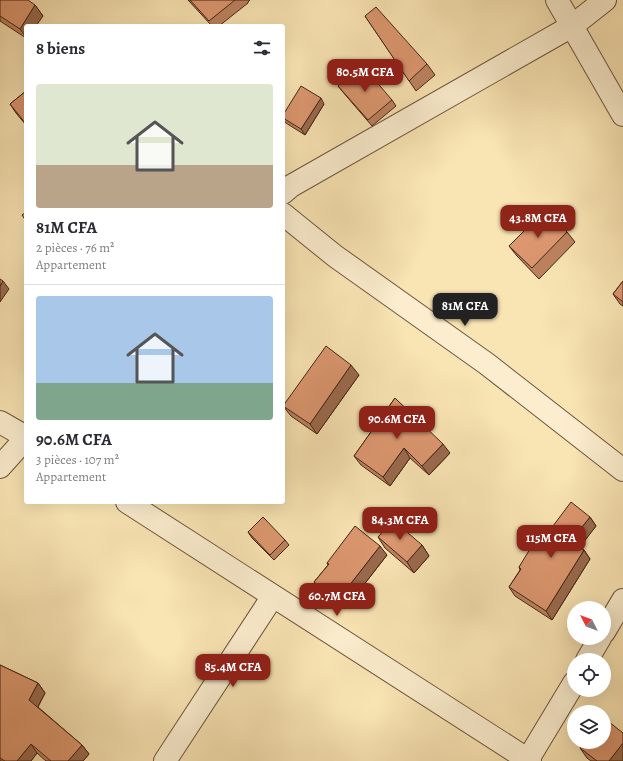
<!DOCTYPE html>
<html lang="fr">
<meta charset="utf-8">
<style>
:root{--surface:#fff;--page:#f2f2f3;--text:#2b2b33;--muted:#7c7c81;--line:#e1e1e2;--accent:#8f2418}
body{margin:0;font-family:Alegreya,serif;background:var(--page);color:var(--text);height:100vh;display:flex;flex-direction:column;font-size:15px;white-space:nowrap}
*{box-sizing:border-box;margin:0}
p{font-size:13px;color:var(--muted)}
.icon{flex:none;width:22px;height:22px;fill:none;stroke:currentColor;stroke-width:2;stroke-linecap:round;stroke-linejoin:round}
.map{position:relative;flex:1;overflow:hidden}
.details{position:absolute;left:24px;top:24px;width:261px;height:480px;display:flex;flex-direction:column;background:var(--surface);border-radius:4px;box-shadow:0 4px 16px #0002}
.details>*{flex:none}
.needle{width:26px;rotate:312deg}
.fabs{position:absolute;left:567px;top:601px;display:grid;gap:8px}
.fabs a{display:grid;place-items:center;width:44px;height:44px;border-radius:50%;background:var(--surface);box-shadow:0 4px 16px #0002;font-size:20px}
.price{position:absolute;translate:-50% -34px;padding:0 9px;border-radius:8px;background:var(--accent);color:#fff;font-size:13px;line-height:26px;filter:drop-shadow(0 1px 2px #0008)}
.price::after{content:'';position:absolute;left:50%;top:24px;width:12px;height:9px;margin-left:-6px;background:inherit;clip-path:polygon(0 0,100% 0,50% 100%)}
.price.selected{background:#222;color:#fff}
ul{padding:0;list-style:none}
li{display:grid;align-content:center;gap:8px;height:212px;padding:0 12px}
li+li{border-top:1px solid var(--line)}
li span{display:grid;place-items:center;height:124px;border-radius:4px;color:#555}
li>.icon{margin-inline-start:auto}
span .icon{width:72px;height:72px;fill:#fffc;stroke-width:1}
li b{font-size:17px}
h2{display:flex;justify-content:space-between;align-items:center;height:48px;padding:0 12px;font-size:17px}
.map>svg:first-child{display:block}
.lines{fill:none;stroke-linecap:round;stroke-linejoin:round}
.minor-casing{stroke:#70553e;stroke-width:24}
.minor{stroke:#fbedce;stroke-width:22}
.wall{fill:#bd825f;stroke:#422517}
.shaded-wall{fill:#9a6a4e;stroke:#422517}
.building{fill:#dc976f;stroke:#422517}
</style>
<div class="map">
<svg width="623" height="761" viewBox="0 0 623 761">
<rect width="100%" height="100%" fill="#f9e4b3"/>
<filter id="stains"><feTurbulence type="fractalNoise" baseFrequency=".005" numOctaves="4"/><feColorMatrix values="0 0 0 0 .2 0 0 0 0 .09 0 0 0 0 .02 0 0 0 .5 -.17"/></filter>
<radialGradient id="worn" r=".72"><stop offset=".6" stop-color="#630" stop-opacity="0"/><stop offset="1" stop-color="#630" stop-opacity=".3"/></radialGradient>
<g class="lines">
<!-- minor casing -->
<g class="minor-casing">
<path id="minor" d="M557 0 623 115
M283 193 291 186 572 26 605 0
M283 214 335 256 487 364 623 470
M0 422 26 437
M0 467 26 438
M127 502 530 761
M604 632 623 600
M587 660 600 638
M165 761 273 596
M527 761 574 683"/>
</g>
<!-- minor -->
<use href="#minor" class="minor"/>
</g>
<!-- wall -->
<path class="wall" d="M0 0 35 5 43 16 26 26V38L0 21Z
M188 0H250L248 2V3L219 26H212Z
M365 16 427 64 435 75 416 91Z
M338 86 392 100 396 106 372 126 342 91Z
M26 91V125L16 113 10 104Z
M324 104 305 135 286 123 283 119V115Z
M567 232 575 242 539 279 517 256 509 246Z
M623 281V306L620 304 613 294Z
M359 375 317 434 291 416 283 406Z
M395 398 450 453 429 475 410 458 390 486 361 465 354 456Z
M590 517 596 526 579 547 584 550 590 559 552 620 515 596 509 587 520 570 519 567 550 530Z
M248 532 285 540 289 545 274 560 252 538Z
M378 537 422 545 429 556 414 573 385 548Z
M387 555 345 609 321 591 314 582 328 565 327 563Z
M0 665 38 683 45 693 38 707 82 745 89 754 83 761H46L37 753 31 761H0Z
M580 748 623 761H591L587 758Z"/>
<!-- shaded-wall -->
<path class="shaded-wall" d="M35 5 43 16 36 26H26V37L20 29Z
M321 98 324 104 305 135 301 129Z
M3 281 9 289 0 302V286Z
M351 365 359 375 317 434 310 424Z
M443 444 450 453 429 475 422 466Z
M404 448 410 458 390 486 383 477Z
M590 517 596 526 577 551 570 542Z
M422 545 429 556 414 573 407 562Z
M380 546 387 555 345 609 338 600Z
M584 550 590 559 552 620 546 611Z
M38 683 45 693 36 710 29 700Z
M623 743V761H609Z
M31 744 37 753 31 761H17Z
M82 745 89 754 83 761H68Z"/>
<!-- building -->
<path class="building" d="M0 0H28L35 5 20 29 0 16Z
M190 0H235L209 21Z
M376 7 427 64 409 81 365 16Z
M362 65 392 100 368 120 338 86Z
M301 86 321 98 301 129 283 118V115Z
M26 91V124L10 104Z
M545 210 567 232 532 268 509 246Z
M26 212V221L22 215Z
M0 279 3 281 0 286Z
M623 281V302L613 294Z
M326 346 351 365 310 424 283 406Z
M395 398 443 444 422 466 404 448 383 477 354 456Z
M571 502 590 517 570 542 584 550 546 611 509 587 521 569 519 567 544 526 550 530Z
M263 517 285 540 270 555 248 532Z
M393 520 422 545 407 562 378 537Z
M355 526 380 546 338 600 314 582 329 564 327 563Z
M0 665 38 683 29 700 82 745 68 761H51L31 744 17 761H5L0 758Z
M604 718 623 733V743L609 761H597L580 748 584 742H604Z"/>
<rect width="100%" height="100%" filter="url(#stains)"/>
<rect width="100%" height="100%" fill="url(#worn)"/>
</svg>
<div class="fabs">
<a><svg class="needle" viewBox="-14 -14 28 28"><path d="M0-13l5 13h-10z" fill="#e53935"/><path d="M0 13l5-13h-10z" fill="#7c7c81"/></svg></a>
<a><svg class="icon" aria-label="locate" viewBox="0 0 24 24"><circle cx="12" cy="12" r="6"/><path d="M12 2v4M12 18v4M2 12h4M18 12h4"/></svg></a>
<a><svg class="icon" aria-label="layers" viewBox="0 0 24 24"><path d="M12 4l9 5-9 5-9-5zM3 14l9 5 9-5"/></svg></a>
</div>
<b class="price" style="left:365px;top:93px">80.5M CFA</b>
<b class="price" style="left:538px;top:239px">43.8M CFA</b>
<b class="price selected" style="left:465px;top:327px">81M CFA</b>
<b class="price" style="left:397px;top:440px">90.6M CFA</b>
<b class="price" style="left:400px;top:541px">84.3M CFA</b>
<b class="price" style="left:551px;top:559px">115M CFA</b>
<b class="price" style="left:337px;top:617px">60.7M CFA</b>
<b class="price" style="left:233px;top:688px">85.4M CFA</b>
<section class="details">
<h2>8 biens<svg class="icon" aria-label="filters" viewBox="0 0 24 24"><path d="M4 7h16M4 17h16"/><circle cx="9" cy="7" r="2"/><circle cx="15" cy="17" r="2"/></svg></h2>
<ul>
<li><span style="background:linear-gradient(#dfe7d0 65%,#b9a48a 0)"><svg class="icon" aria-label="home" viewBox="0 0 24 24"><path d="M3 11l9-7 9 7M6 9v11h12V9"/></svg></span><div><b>81M CFA</b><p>2 pièces · 76 m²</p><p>Appartement</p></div></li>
<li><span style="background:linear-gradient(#a9c7e8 70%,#7fa58c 0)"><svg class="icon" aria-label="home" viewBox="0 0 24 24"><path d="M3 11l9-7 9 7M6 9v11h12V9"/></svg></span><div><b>90.6M CFA</b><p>3 pièces · 107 m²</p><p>Appartement</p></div></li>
</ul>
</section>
</div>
